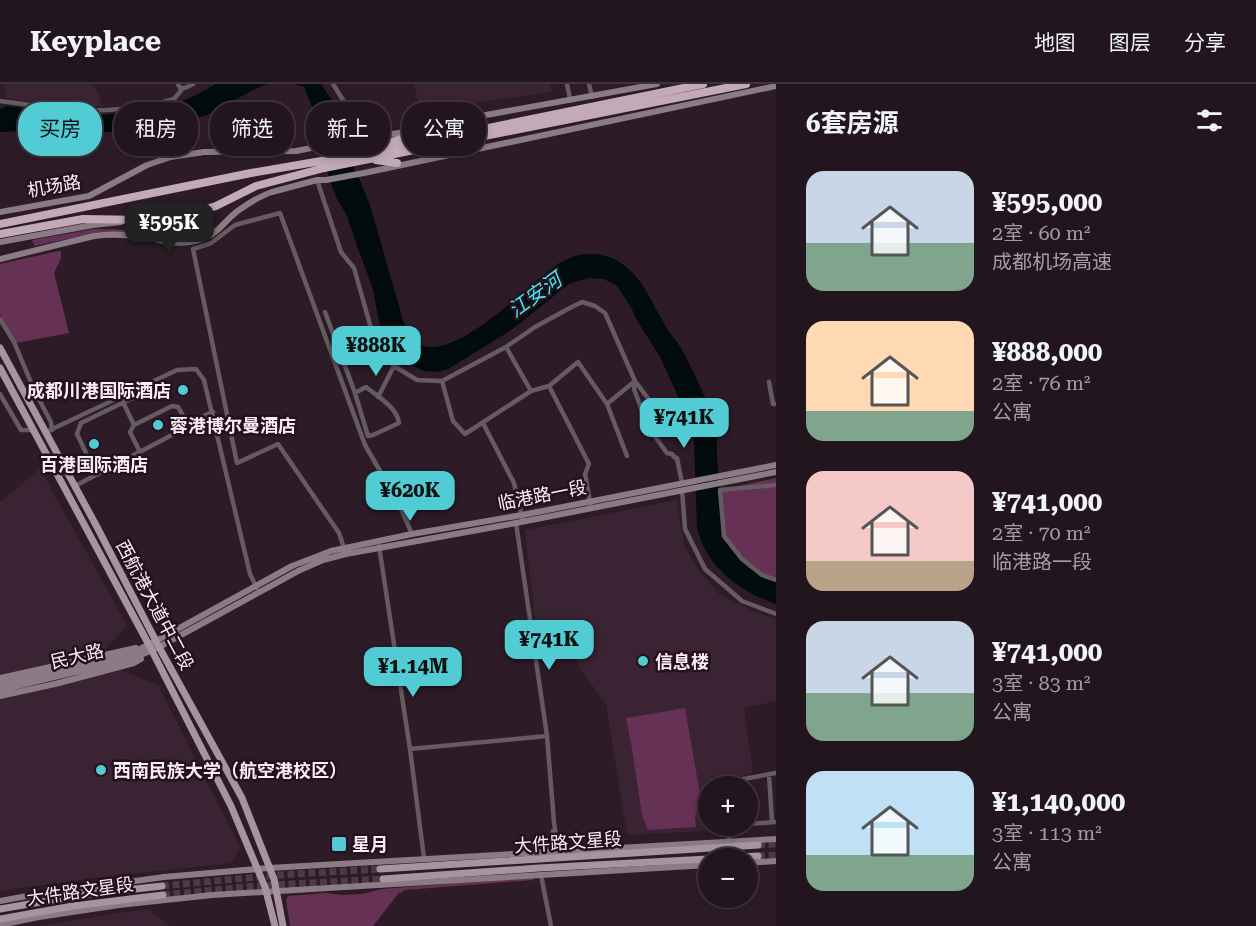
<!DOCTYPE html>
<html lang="zh">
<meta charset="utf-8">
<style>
:root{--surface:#22151d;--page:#2a1e26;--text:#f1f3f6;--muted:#a29fa4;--line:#3f343b;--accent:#51ccd4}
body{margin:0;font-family:"Roboto Serif","Noto Sans SC",serif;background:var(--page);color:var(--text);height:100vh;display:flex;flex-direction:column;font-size:22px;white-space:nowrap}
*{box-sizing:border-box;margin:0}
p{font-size:20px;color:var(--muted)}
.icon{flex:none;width:33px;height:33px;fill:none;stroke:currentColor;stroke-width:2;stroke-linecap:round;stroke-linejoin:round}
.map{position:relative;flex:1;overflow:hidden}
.panel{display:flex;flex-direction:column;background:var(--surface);width:480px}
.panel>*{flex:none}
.banner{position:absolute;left:18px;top:18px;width:570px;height:54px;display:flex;gap:12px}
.fabs{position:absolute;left:698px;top:692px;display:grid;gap:12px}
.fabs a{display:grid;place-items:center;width:60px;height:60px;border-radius:50%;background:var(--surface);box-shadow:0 3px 9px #0003,0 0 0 2px var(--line);font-size:30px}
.price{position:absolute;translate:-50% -51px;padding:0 14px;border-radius:12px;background:var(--accent);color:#111;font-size:20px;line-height:39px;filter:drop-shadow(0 2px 3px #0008)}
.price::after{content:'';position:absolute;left:50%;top:36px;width:18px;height:14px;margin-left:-9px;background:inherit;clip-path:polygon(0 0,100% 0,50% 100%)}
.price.active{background:#222;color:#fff}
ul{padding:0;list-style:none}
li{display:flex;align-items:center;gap:18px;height:150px;padding:0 30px}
li span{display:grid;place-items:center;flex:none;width:168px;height:120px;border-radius:18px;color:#555}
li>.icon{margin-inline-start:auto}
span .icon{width:72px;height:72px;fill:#fffc;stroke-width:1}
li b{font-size:26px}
h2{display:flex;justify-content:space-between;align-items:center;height:72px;padding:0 30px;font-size:26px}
.tag{padding:0 21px;border-radius:24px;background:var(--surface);box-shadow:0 3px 9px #0003,0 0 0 2px var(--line);font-size:21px;line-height:54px}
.tag.active{background:var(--accent);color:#111}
header{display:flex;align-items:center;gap:36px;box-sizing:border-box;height:84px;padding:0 30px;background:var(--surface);border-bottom:2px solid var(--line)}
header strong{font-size:28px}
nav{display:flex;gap:33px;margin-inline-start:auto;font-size:21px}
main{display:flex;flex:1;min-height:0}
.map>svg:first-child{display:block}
.built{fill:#3a2332}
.green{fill:#653154}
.water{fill:#020c0d}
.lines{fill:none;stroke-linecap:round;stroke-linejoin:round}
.primary-tunnel{stroke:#4c3b46;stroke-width:7;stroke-dasharray:7 3.5;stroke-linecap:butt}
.street{stroke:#655b61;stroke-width:4.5}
.secondary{stroke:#8a7b84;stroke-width:6}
.primary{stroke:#a794a0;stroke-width:7}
.highway{stroke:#c2aab8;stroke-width:8}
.poi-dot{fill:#51ccd4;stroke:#23121d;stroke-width:2}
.labels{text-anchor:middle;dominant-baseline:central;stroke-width:5;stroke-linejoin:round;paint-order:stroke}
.street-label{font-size:18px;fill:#faedf5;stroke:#23121d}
.poi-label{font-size:18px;font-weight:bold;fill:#faedf5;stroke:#23121d;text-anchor:start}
.water-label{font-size:20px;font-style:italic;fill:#3fe8f1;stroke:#23121d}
</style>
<header>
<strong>Keyplace</strong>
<nav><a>地图</a><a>图层</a><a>分享</a></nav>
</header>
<main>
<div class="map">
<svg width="776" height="842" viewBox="0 0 776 842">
<rect width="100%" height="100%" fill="#2d1c27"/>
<!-- built -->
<path class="built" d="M3 0H92L98 8 101 22 86 24 69 23 7 14Z
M414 0H550L552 8 420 26Z
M40 385 127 541 105 566 50 578 52 587 0 598V418Z
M677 416 684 462 700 488 719 510 758 529 776 535V617L744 624 753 689 720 696V702H708V741H725L726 746 627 751 606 621 555 548 535 537 525 446Z
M120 586 158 601 240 763 232 779 94 794 0 807V609L56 602Z
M148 825 170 842H36L99 832Z"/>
<!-- green -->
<path class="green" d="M176 144 173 149 175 157 120 148H100L34 162 32 156 94 145 151 146Z
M59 167 61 168V174L54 189 69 249 16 259 0 230V180Z
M776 394V497L762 491 742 475 724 452 720 406Z
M685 624 701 716 695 732 696 743 648 746 642 731 631 659 626 634Z
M532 793 534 796 405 806 398 810 373 842H290L286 816 288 812 325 809 343 811 362 810 382 805Z"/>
<!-- water -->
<path class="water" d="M216 0H268L257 4 205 32 146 45 96 49 55 46 0 48V25L7 22 70 30 101 31 167 24 198 10Z
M295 0H321L338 25 355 88 360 96 371 124 403 236C406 243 407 251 413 256 448 289 532 195 561 178 569 174 578 170 587 170 601 169 614 173 625 182 646 198 654 224 668 246 671 251 675 255 679 261 690 279 698 298 707 318 710 324 714 332 715 339 717 349 717 360 717 371 719 398 721 425 724 452L730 462 762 491 776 497V520C740 508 706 483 697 444L694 358 676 308 660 273 635 233 632 225 617 202 604 195 588 194 569 200 510 247 448 285 436 288 424 287 409 280 394 270 384 255 378 233 373 205 357 162 347 132 337 115 329 95 320 42 304 3Z"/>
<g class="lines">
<!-- primary-tunnel -->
<path class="primary-tunnel" d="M758 761 776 760
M758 772 776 771
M162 802 279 791 380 785
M163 811 255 802 383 795"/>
<!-- street -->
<path class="street" d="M178 0 180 4H185L193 0
M333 0 348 24 358 35 362 55
M567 0 570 15
M589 0 592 13
M0 17 76 27 107 26 145 23 174 15 183 4
M317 96 341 168 354 184 376 262 394 282 417 296 442 297 506 263 535 243 566 226 582 218 595 222 605 229 635 297 655 324 651 349
M325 228 355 309 366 303C378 313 397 323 399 339L373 351 368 352 355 309
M0 235 14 258 35 308 51 338 52 346
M506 263 531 307
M442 297 453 337 465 350 531 307 549 302 578 278 607 320 627 372
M635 297 634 305 648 343 667 369 672 370 674 373 677 374 682 399
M769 298 773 320H776
M549 302 589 380 585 390 591 424
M0 310 21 346H33
M378 313 394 282
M122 316 134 341 130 348 140 368
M607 320 635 297
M483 339 514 399 523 437
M134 341 172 322 178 323 189 342
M46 348 177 286 196 285 204 296 250 490 257 504
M96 390 77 350 81 339 153 304 150 299
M776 401 720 406 724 452 742 475 762 491 776 496
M75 402 189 342 193 336 213 328
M682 406 685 445 705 485 742 517 776 530
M516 439 547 652 554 738 558 767
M379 462 410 665 424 774
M344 464 339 449 278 360 237 379 193 165 211 159 235 141 280 129 365 361 398 418 412 450
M410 665 547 652
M769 690 772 738
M739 702 738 696 776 689
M747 740 776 738
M729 741V757
M542 768 551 758 553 747
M541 791 551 842"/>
<!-- secondary -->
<path class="secondary" d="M429 45 475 33 657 0
M0 128 89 112 147 81 171 73 204 68 296 67 351 56 419 46
M0 158 93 141 121 138
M0 175 94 152C113 149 130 151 149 154 165 157 179 161 195 157 220 151 221 139 239 126 249 119 260 112 272 108L317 96H326L364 89 776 2
M0 594 136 564
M0 600 132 569 156 557 292 482 331 467 412 450 522 431 776 381
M0 606 134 574 159 563 298 487 323 476 346 470 516 439 776 388
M0 612 55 600 134 579 141 575
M747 779 776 777
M0 817 27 812 164 793 269 784 776 755
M0 841 39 833 119 821 212 811 708 781"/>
<!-- primary -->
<path class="primary" d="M0 264 97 443 159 563 242 714 274 795 283 842
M0 284 149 561 231 722 265 803 275 842
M722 774 758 772
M380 785 758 761
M383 795 539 784 708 775
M0 825 81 811 162 802
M0 835 73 822 163 811"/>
<!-- highway -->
<path class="highway" d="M377 63 433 44
M376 76 397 79
M0 140 251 89 356 71 703 0
M0 150 83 135 146 136 203 126 216 122 256 102 324 84 746 0"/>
</g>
<!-- markers -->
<g class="poi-dot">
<circle cx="183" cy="306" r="6"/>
<circle cx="158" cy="341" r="6"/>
<circle cx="94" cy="360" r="6"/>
<circle cx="643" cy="577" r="6"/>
<circle cx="101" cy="686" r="6"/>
<rect x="331" y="752" width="16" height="16" rx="3"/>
</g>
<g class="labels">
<!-- street labels -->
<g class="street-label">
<text transform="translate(54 102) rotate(-10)">机场路</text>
<text transform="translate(542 411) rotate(-11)">临港路一段</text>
<text transform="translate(155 521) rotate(62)">西航港大道中二段</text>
<text transform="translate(77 572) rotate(-13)">民大路</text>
<text transform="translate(568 758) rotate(-4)">大件路文星段</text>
<text transform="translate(80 807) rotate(-8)">大件路文星段</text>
</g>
<!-- poi labels -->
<g class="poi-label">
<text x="171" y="306" text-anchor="end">成都川港国际酒店</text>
<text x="170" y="341">蓉港博尔曼酒店</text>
<text x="94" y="380" text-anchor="middle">百港国际酒店</text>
<text x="655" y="577">信息楼</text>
<text x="113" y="686">西南民族大学（航空港校区）</text>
<text x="352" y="760">星月</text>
</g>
<!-- water labels -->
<g class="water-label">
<text transform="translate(535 211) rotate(-36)">江安河</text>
</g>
</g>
</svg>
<div class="fabs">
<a>+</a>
<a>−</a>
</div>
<b class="price active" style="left:169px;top:170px">¥595K</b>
<b class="price" style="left:376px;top:293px">¥888K</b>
<b class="price" style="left:684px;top:365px">¥741K</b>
<b class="price" style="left:410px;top:438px">¥620K</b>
<b class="price" style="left:549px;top:587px">¥741K</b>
<b class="price" style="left:413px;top:614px">¥1.14M</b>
<div class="banner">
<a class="tag active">买房</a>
<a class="tag">租房</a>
<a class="tag">筛选</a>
<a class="tag">新上</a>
<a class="tag">公寓</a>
</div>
</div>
<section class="panel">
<h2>6套房源<svg class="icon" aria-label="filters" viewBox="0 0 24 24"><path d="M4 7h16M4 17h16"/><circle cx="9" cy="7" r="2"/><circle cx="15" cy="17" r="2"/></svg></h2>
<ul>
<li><span style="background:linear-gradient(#c9d6e8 60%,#7fa58c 0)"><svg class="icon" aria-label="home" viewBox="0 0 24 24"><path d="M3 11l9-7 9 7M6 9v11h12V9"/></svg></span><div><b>¥595,000</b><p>2室 · 60 m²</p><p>成都机场高速</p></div></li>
<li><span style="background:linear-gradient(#ffd9b3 75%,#7fa58c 0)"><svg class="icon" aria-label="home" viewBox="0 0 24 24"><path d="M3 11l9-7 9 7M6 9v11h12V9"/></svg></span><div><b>¥888,000</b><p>2室 · 76 m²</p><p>公寓</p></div></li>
<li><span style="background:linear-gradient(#f6c9c9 75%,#b9a48a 0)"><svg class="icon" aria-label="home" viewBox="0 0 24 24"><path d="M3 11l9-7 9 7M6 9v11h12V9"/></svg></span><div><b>¥741,000</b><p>2室 · 70 m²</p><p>临港路一段</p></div></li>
<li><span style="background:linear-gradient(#c9d6e8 60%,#7fa58c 0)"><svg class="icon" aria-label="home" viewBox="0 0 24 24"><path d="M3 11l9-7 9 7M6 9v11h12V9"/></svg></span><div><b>¥741,000</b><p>3室 · 83 m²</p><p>公寓</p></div></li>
<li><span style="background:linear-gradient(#bfe0f5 70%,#7fa58c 0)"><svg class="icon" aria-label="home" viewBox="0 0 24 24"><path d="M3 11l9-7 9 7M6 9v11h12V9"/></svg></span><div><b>¥1,140,000</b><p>3室 · 113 m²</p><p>公寓</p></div></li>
</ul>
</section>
</main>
